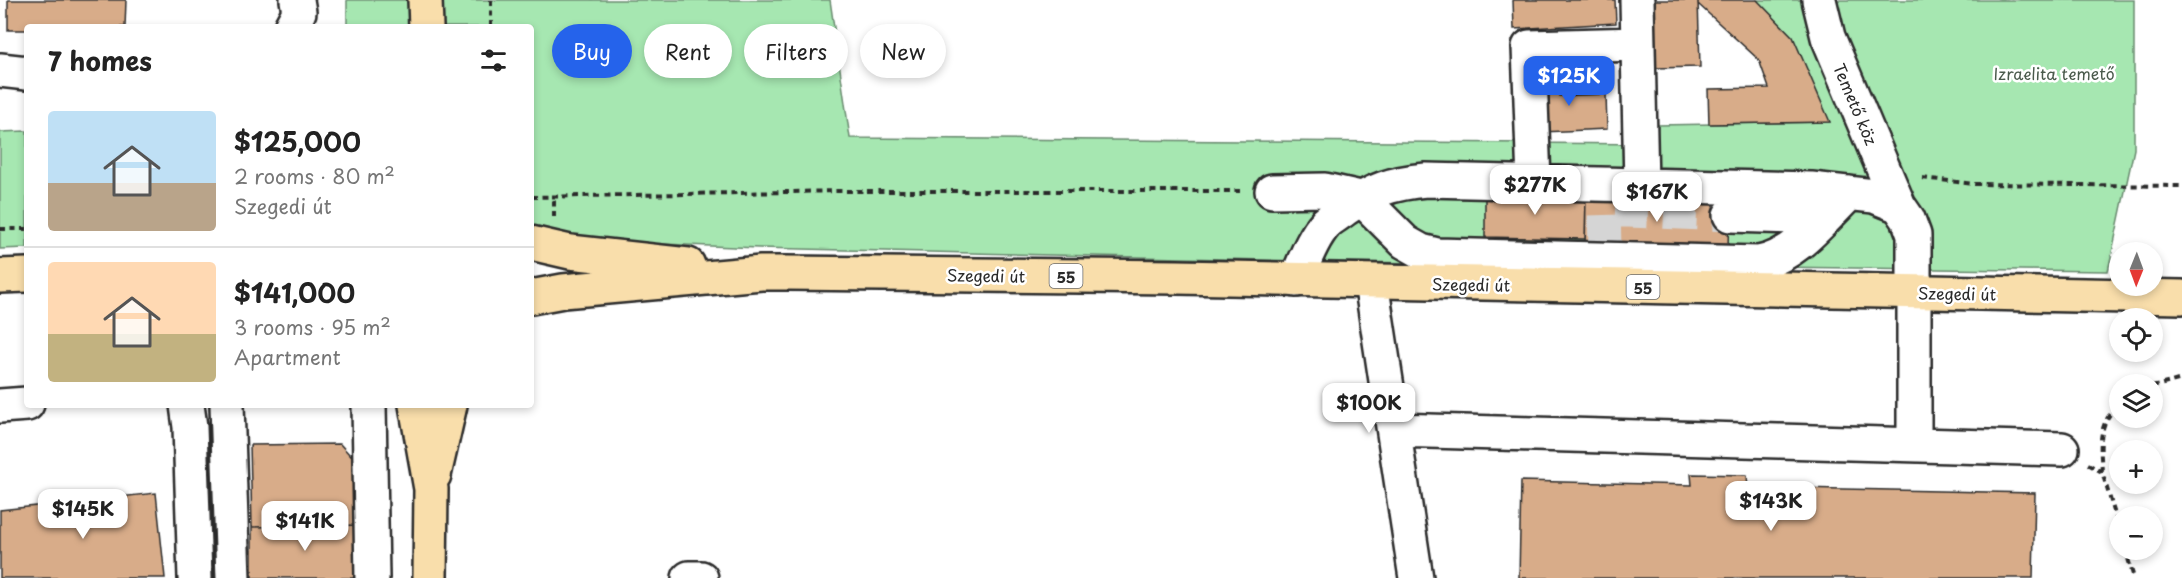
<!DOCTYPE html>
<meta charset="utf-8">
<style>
:root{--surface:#fff;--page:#f2f2f2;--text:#222;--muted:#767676;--line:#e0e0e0;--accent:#2563eb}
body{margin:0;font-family:"Playpen Sans",sans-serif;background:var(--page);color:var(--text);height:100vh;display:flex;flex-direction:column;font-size:22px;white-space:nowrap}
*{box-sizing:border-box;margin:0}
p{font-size:20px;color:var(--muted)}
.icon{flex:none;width:33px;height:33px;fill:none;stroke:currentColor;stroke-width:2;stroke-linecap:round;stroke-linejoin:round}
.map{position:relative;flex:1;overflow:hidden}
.side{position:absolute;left:24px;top:24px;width:510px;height:384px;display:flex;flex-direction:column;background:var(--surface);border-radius:6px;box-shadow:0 3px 9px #0003}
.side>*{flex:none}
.top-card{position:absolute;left:552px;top:24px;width:570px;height:54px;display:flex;gap:12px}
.needle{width:39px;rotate:181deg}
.tools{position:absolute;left:2109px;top:242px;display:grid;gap:12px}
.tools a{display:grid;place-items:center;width:54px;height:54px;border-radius:50%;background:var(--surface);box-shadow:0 3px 9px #0003;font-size:30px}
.price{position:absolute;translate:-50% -51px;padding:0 14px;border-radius:12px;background:#fff;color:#222;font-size:20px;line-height:39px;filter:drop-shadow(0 2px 3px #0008)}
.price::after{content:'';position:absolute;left:50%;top:36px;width:18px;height:14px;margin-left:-9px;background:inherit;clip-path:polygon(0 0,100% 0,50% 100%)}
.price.current{background:var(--accent);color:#fff}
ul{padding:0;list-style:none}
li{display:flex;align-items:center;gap:18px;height:150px;padding:0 24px}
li+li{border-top:2px solid var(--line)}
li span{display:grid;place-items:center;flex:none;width:168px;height:120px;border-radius:6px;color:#555}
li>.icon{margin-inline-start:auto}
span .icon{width:72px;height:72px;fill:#fffc;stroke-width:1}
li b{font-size:26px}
h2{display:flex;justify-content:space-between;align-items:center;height:72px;padding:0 24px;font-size:26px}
.pill{padding:0 21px;border-radius:27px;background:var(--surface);box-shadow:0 3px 9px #0003;font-size:21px;line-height:54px}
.pill.current{background:var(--accent);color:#fff}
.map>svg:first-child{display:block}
.green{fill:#a6e7b1;stroke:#68896e;stroke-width:1.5}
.building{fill:#d8ac89;stroke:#2b2b2b;stroke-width:1.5}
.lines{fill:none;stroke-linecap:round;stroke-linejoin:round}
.minor-tunnel{stroke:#d5d5d5;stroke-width:33;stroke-dasharray:33 16;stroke-linecap:butt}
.minor-casing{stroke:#2b2b2b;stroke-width:38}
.major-casing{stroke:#2b2b2b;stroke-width:38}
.path{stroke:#2b2b2b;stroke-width:4;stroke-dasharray:6 4.5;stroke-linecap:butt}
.minor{stroke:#fff;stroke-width:33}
.major{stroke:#f9deab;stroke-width:33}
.labels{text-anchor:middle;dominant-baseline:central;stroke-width:5;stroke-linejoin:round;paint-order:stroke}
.shield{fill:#fff;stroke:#6b6b6b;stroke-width:1.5}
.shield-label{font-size:15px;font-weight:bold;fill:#2b2b2b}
.park-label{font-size:16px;fill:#4a5a4c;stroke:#fff}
.street-label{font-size:16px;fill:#2b2b2b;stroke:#fff}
</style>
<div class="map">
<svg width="2182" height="578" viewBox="0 0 2182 578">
<rect width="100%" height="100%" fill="#fff"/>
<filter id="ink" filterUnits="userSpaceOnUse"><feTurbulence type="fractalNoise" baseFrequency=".0167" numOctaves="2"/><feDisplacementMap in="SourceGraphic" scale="12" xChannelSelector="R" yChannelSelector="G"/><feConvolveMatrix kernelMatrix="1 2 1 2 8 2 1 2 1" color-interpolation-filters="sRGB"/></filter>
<g filter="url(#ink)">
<!-- green -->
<path class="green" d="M347 0H830L850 138 1655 144 1658 125 1829 122 1757 0H2134V149L2108 271 1350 262 759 248 564 240 531 224V27H347Z
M27 131V248L0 249V132Z"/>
<!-- building -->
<path class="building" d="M8 0H126L125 27H27V30H8Z
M1513 0H1615L1616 23 1514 29Z
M1652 0H1698L1700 67 1654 68Z
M1698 0H1757L1793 37 1830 122 1709 124 1708 89 1769 88 1759 60 1698 4Z
M1604 65 1606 94 1559 96 1557 66Z
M1557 66 1559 96 1606 94 1607 129 1542 132 1539 67Z
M1485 194 1586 195 1585 239 1485 237Z
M1586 195 1729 197 1728 252 1585 249Z
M340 444 360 466 358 525 252 527 250 445Z
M1691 474 1747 475 1748 487 2035 493 2033 578H1519L1521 481 1692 485Z
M156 493 165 578H0V510Z
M358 525 357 578H252V527Z"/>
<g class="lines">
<!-- minor-tunnel -->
<path class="minor-tunnel" d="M1605 248 1604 210 1730 215"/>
<!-- minor casing -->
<g class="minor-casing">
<path id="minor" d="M1637 0 1641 185
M1819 0 1828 37 1899 206
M291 27 299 12 297 0
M0 70 27 73
M1534 182 1529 47 1638 44
M1272 191 1325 190 1361 198 1405 242 1421 251 1437 255 1759 263C1796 256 1823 219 1850 193
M1730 215 1824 218
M1296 280C1305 260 1312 239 1326 223 1331 218 1339 214 1345 209 1373 190 1392 183 1426 180L1811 189 1874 196 1899 206 1908 219 1914 235V443
M1371 282 1416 578
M187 405 190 427 195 578
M227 405 233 578
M369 405 372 578
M0 406 27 404
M1394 430 2062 449
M689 578H701"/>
</g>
<!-- major casing -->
<g class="major-casing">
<path id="major" d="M425 0 426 27
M531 243 570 252 688 265
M0 276 27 275
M531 297 563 291 761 273H786L1177 277 2182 297
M416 405 431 489 430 578
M434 475 450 405"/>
</g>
<!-- path -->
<path class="path" d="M491 27V0
M1922 178 1975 184 2182 186
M531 197 840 191H1240
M554 217V197
M0 229H27
M2152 387 2182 379
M2088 464 2102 472 2120 531
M2102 471C2100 446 2097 421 2120 405
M2125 549 2134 578"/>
<!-- minor -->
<use href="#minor" class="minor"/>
<!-- major -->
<use href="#major" class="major"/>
</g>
</g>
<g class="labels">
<!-- shield labels -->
<g class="shield">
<rect x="1049.5" y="264" width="33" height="24" rx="4.5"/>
<rect x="1626.5" y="275" width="33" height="24" rx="4.5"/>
</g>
<g class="shield-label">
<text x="1066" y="276">55</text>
<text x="1643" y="287">55</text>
</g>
<!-- park labels -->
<g class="park-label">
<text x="2054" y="73">Izraelita temető</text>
</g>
<!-- street labels -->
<g class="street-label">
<text transform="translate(1856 104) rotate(67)">Temető köz</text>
<text transform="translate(986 275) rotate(1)">Szegedi út</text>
<text transform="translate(1471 284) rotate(1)">Szegedi út</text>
<text transform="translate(1957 293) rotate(1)">Szegedi út</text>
</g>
</g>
</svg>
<div class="tools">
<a><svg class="needle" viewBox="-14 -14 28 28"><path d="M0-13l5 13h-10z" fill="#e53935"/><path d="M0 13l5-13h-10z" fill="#767676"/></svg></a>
<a><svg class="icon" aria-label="locate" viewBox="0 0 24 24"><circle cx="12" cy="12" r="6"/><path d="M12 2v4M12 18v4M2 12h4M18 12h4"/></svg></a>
<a><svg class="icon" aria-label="layers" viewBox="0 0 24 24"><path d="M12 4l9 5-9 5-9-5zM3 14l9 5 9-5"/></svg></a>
<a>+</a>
<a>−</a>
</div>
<b class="price current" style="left:1569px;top:107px">$125K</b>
<b class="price" style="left:1535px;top:216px">$277K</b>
<b class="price" style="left:1657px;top:223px">$167K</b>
<b class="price" style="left:1369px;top:434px">$100K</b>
<b class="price" style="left:1771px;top:532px">$143K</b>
<b class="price" style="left:83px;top:540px">$145K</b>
<b class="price" style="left:305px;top:552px">$141K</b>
<div class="top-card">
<a class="pill current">Buy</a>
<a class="pill">Rent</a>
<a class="pill">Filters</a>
<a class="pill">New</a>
</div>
<section class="side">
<h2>7 homes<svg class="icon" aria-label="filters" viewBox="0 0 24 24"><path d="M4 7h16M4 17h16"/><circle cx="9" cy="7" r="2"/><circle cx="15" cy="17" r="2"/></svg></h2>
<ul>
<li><span style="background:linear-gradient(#bfe0f5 60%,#b9a48a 0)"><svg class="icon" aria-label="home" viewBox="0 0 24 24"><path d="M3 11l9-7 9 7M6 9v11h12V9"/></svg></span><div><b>$125,000</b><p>2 rooms · 80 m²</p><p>Szegedi út</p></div></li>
<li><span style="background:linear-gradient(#ffd9b3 60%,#c2b280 0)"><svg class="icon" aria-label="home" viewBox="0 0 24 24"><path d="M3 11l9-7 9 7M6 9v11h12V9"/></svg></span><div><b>$141,000</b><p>3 rooms · 95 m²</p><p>Apartment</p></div></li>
</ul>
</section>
</div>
